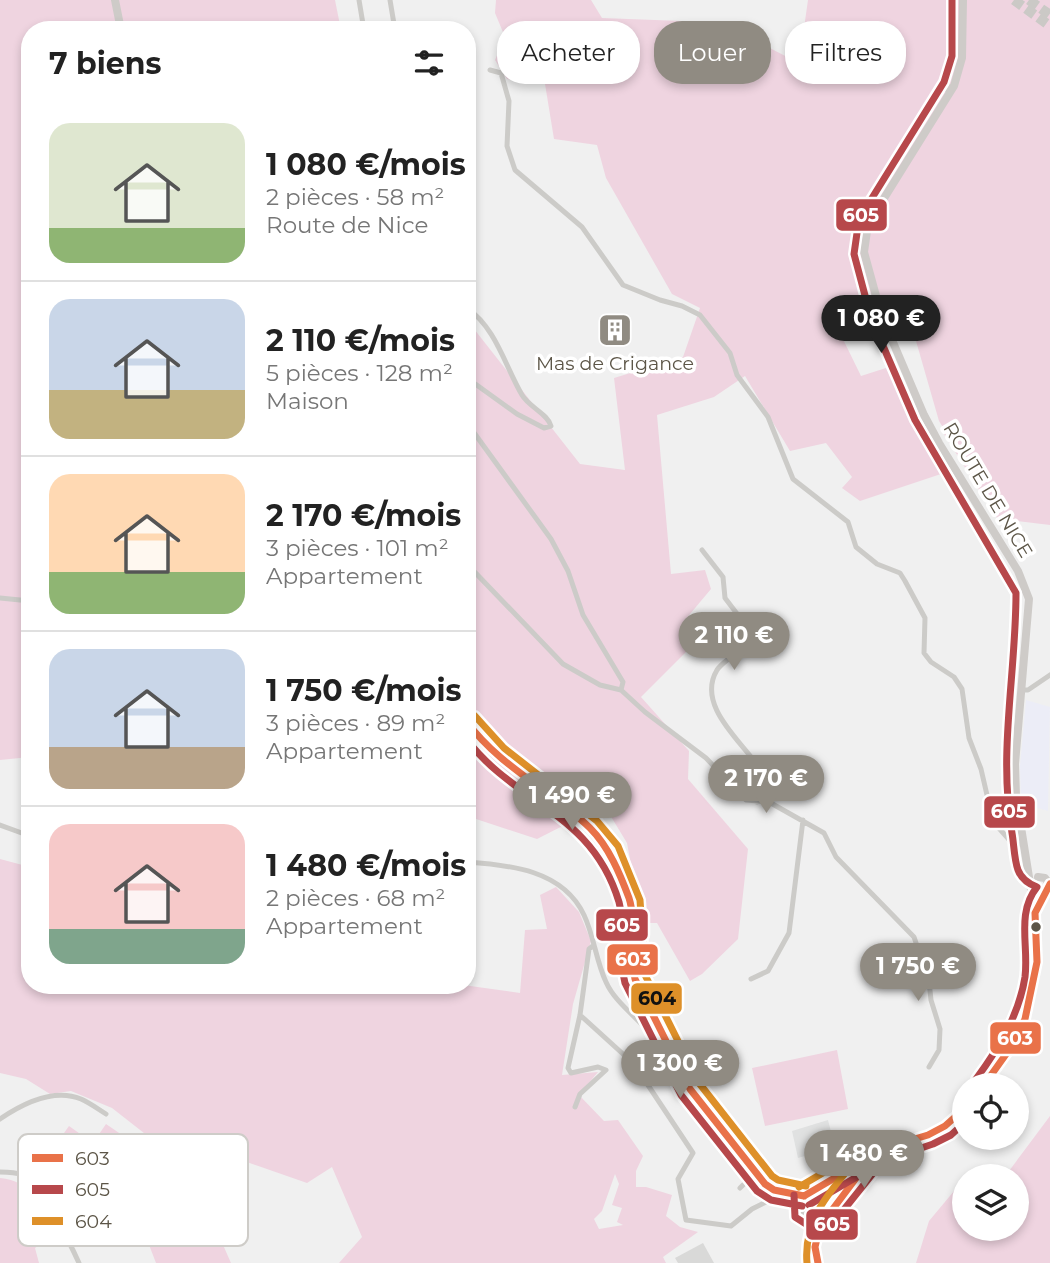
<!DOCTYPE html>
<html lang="fr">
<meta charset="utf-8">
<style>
:root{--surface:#fff;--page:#f6f6f6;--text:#222;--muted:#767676;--line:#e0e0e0;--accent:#908b82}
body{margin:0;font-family:Montserrat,sans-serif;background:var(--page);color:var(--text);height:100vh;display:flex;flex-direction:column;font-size:26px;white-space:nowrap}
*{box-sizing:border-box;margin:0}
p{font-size:23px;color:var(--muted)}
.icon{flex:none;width:38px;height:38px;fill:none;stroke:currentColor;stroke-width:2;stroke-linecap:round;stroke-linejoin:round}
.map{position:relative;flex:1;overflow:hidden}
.drawer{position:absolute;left:21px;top:21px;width:455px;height:973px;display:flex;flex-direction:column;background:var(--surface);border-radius:28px;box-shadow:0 4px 10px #0003}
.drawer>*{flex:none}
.guide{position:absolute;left:497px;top:21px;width:448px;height:63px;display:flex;gap:14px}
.tools{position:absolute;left:952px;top:1073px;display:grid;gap:14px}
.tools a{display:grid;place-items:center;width:77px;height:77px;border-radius:50%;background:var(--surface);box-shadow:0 4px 10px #0003;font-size:35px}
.price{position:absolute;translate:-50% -60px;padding:0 16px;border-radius:24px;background:var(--accent);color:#fff;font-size:23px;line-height:46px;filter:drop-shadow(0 2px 4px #0008)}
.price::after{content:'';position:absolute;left:50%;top:42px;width:21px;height:16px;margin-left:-10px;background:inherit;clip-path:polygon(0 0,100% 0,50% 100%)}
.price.current{background:#222;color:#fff}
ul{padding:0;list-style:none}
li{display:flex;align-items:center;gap:21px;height:175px;padding:0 28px}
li+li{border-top:2px solid var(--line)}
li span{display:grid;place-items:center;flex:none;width:196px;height:140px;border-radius:21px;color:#555}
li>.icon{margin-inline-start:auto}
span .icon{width:84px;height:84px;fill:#fffc;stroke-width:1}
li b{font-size:30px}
h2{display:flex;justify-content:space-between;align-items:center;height:84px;padding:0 28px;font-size:30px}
.tag{padding:0 24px;border-radius:28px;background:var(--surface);box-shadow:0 4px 10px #0003;font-size:24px;line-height:63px}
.tag.current{background:var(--accent);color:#fff}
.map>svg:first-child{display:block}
.commercial{fill:#ecedf7}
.education{fill:#e0e1e1}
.green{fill:#efd4e0;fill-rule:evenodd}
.building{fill:#d9d9d8}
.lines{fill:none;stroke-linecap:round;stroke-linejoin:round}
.highway-tunnel{stroke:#cbc9c6;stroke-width:10;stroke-dasharray:10 5;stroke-linecap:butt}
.street{stroke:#cccbc8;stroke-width:5}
.secondary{stroke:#cecbc8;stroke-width:8}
.bus-1-casing{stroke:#fff;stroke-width:12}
.bus-2-casing{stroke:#fff;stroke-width:12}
.bus-3-casing{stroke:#fff;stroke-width:12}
.bus-1{stroke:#e97249;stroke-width:7}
.bus-2{stroke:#b7484b;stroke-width:7}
.bus-3{stroke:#de9029;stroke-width:7}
.bus-dot{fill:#5c5547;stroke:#fff;stroke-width:2.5}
.labels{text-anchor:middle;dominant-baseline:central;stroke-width:7;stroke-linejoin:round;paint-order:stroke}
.poi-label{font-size:19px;fill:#5c5547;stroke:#fff}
.street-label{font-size:19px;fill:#5c5547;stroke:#fff}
.key{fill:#fff;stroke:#ceccc8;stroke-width:2}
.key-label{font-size:19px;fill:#5c5547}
.line-badge{stroke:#fff;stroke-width:2.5}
.badge-label{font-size:19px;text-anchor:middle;font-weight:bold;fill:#fff}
.pale-badge-label{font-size:19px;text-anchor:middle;font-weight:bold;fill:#111}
</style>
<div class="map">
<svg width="1050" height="1263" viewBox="0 0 1050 1263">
<rect width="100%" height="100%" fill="#f0f0f0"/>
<!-- commercial -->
<path class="commercial" d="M1026 700 1050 707 1048 811 1021 803 1020 766Z"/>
<!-- education -->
<path class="education" d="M828 1120 835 1147 798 1158 792 1131Z"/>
<!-- green -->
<path class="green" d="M0 0H335L341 30H30V757L0 760Z
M496 0H591L602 18 735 23 762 44 793 60 802 42 808 0H1050V525L1017 521 1004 529 942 431 944 429 939 421 916 341 881 326 839 331 861 376 889 367 947 472 860 501 842 488 852 477 826 443 790 451 745 376 714 397 657 415 671 574 705 570 711 589 685 620 687 651 641 697 689 751 688 779 748 849 738 939 702 974 690 981 657 923H642L627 843 604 805 537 839 467 816V320L580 464 625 470 614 378 683 357 700 308 672 294 606 178 597 145 554 139 545 84 507 79 495 60 505 37 495 13Z
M0 859 30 867V985H463L520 993 525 930 547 929 540 895 556 887 579 912 591 941 573 1004 562 1075 598 1072 579 1095 604 1121 618 1120 643 1156 636 1171V1187H646L672 1195 666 1216 680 1227 698 1232 663 1257 666 1263H339L362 1237 332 1167 307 1183 218 1152 203 1185 238 1211 220 1238 231 1263H156L146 1237 168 1227 157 1203 132 1212 124 1199 66 1228 44 1192 58 1179 47 1157 69 1126 93 1143 106 1124 125 1137 114 1159 131 1174 158 1144 112 1108 71 1091 50 1094 26 1079 0 1073ZM615 1174 619 1184 612 1205 622 1208 617 1222 623 1225 599 1229 594 1219 602 1211Z
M837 1050 848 1109 765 1126 752 1068Z
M1050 1116V1263H916L929 1221 964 1179V1228H1017V1176H967L1006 1175Z
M0 1178C31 1180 44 1208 60 1231L35 1248 39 1263H0Z"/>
<!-- building -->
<path class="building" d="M703 1243 714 1263H678L675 1258Z"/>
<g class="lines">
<!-- highway-tunnel -->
<path class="highway-tunnel" d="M1014 0 1050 26
M1029 0 1050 15"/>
<!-- street -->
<path class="street" d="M359 0 364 30
M390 0 395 30
M490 70 501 73 509 101 507 146 515 170 582 227 623 285 660 300 682 306 700 315 730 353 737 375 768 417 793 479 848 522 856 547 877 564 900 573 905 581 925 618 924 653 931 662 954 677 962 689 969 738 981 769 990 808 997 826 1013 844H1024
M467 308C496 328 505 366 522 395 529 407 548 414 551 426L544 428 517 414 467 378
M467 423 551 539 568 571 583 615 623 682 621 690
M702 550 723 577 725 598 741 619C741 629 740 646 733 655 728 660 721 664 717 670 696 705 741 741 757 765V802
M467 564 563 664 600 685 621 690 645 712 706 758 746 800 769 802 824 833 836 857 914 937 929 981 931 1000 940 1029 939 1050 929 1067
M0 598 30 601
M1022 690H1028L1050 675
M0 825 30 836
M467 862C510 865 563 870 584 915 594 936 596 961 606 982 616 1005 644 1022 658 1043H666
M751 979 768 971 789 933 803 820
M580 1015 634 1064 693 1153 678 1179 686 1220 731 1226 752 1209 784 1193
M575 1107 580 1094 606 1070 598 1067 571 1073 568 1068 580 1015 589 949 594 945
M0 1119C22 1104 54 1088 81 1099 90 1103 98 1109 106 1114
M0 1172C7 1172 15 1172 22 1175 40 1184 70 1243 79 1263
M740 1188 743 1185"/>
<!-- secondary -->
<path class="secondary" d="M115 0 121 30
M963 0 962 58 954 86 868 224 864 252 881 314 924 415 939 443 1018 571 1029 599 1015 764 1016 796 1036 921 1037 962 1029 1005 1019 1034 984 1085
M950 92 945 83 954 51 952 0
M467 722 478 737 497 756 590 828 609 852 630 902 632 967 635 979 690 1089 765 1184 774 1190 804 1196
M1038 877 1045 878 1050 885
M1036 910 1050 884
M798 1195 800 1208 822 1222
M804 1196 855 1165H866
M818 1263 815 1247 820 1226 866 1165 888 1147 928 1135 945 1126 964 1109"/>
<!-- bus-1 casing -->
<g class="bus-1-casing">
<path id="bus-1" d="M467 722C500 767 551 790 590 828 609 847 620 874 629 898 637 923 629 953 635 979L690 1089 765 1184 774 1190 804 1196
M984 1085 1009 1050 1025 1019 1037 962 1035 913 1050 884
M804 1196 860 1163
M818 1263 815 1247 820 1226 866 1165 888 1147 928 1135 945 1126 964 1109"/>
</g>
<!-- bus-2 casing -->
<g class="bus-2-casing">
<path id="bus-2" d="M952 0V56L944 82 859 219 854 254 871 318 915 420 1016 593C1016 674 998 752 1012 833 1014 844 1014 859 1018 870 1021 878 1029 884 1037 887 1016 913 1029 946 1025 977 1019 1015 999 1048 976 1079
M467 740C517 805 592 812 619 902 626 928 618 957 625 983L681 1095 757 1191 771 1200 802 1206
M794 1195 795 1217 817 1231 826 1232 874 1172 889 1159 933 1144 951 1135 964 1123
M809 1205 865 1172"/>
</g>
<!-- bus-3 casing -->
<g class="bus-3-casing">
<path id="bus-3" d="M475 716 504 748 597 821 618 846 640 900 645 975 699 1083 772 1176 778 1180 806 1186
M799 1187 855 1154
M807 1263C803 1219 831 1190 858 1158"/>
</g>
<!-- bus-1 -->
<use href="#bus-1" class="bus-1"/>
<!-- bus-2 -->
<use href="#bus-2" class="bus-2"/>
<!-- bus-3 -->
<use href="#bus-3" class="bus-3"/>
</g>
<!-- icons -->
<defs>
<g id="building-square" transform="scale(1.75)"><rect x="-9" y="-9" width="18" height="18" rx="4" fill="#908b82" stroke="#fff"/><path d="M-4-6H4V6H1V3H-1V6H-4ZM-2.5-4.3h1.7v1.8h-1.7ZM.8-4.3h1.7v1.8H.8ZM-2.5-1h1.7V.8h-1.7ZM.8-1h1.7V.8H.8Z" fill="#fff"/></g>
</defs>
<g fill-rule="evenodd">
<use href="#building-square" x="615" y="330"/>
</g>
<!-- markers -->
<circle class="bus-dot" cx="1036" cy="927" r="6"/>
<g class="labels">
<!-- poi labels -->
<g class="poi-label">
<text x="615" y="363">Mas de Crigance</text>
</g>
<!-- street labels -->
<g class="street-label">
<text transform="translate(988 490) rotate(59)">ROUTE DE NICE</text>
</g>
</g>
<!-- legend -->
<rect x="18" y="1134" width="230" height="112" rx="10" class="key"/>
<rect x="32" y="1154" width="31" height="8" fill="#e97249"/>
<rect x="32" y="1185" width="31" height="9" fill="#b7484b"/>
<rect x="32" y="1217" width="31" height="8" fill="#de9029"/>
<g class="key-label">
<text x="75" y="1165">603</text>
<text x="75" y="1196">605</text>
<text x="75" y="1228">604</text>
</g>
<g class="line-badge">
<rect x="835" y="198" width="53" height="34" rx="7" fill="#b7484b"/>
<rect x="983" y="795" width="53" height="34" rx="7" fill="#b7484b"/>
<rect x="595" y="908" width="54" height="34" rx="7" fill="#b7484b"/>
<rect x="606" y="943" width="53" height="33" rx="7" fill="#e97249"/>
<rect x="630" y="982" width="53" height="33" rx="7" fill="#de9029"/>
<rect x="989" y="1021" width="53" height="34" rx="7" fill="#e97249"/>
<rect x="805" y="1208" width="54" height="33" rx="7" fill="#b7484b"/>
</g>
<g class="badge-label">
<text x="861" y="222">605</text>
<text x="1009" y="818">605</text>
<text x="622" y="932">605</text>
<text x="633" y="966">603</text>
<text x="1015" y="1045">603</text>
<text x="832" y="1231">605</text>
</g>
<g class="pale-badge-label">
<text x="657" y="1005">604</text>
</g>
</svg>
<div class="tools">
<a><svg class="icon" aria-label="locate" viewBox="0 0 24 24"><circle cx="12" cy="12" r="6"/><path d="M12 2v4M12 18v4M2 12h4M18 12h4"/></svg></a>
<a><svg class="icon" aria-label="layers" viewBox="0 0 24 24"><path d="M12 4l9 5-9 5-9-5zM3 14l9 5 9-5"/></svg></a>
</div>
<b class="price current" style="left:881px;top:355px">1 080 €</b>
<b class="price" style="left:734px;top:672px">2 110 €</b>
<b class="price" style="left:766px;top:815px">2 170 €</b>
<b class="price" style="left:572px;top:832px">1 490 €</b>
<b class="price" style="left:918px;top:1003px">1 750 €</b>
<b class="price" style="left:680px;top:1100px">1 300 €</b>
<b class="price" style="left:864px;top:1190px">1 480 €</b>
<div class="guide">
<a class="tag">Acheter</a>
<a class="tag current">Louer</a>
<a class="tag">Filtres</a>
</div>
<section class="drawer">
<h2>7 biens<svg class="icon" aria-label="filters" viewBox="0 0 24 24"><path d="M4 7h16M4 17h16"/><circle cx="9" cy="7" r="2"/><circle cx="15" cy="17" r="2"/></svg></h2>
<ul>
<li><span style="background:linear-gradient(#dfe7d0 75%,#8fb573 0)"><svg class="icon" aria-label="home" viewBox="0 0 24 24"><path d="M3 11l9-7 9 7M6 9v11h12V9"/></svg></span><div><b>1 080 €/mois</b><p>2 pièces · 58 m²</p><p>Route de Nice</p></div></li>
<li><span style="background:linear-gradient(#c9d6e8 65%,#c2b280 0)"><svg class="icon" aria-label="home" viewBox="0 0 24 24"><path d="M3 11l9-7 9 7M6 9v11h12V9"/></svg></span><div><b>2 110 €/mois</b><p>5 pièces · 128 m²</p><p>Maison</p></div></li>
<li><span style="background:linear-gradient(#ffd9b3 70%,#8fb573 0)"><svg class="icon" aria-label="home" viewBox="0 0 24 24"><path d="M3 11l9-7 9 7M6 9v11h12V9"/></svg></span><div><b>2 170 €/mois</b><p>3 pièces · 101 m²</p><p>Appartement</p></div></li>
<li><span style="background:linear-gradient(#c9d6e8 70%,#b9a48a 0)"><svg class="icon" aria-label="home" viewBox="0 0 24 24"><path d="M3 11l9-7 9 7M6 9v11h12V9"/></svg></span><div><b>1 750 €/mois</b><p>3 pièces · 89 m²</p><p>Appartement</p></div></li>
<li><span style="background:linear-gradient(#f6c9c9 75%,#7fa58c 0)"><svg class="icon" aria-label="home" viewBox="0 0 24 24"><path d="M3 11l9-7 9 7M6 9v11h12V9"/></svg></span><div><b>1 480 €/mois</b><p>2 pièces · 68 m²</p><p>Appartement</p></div></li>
</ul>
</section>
</div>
